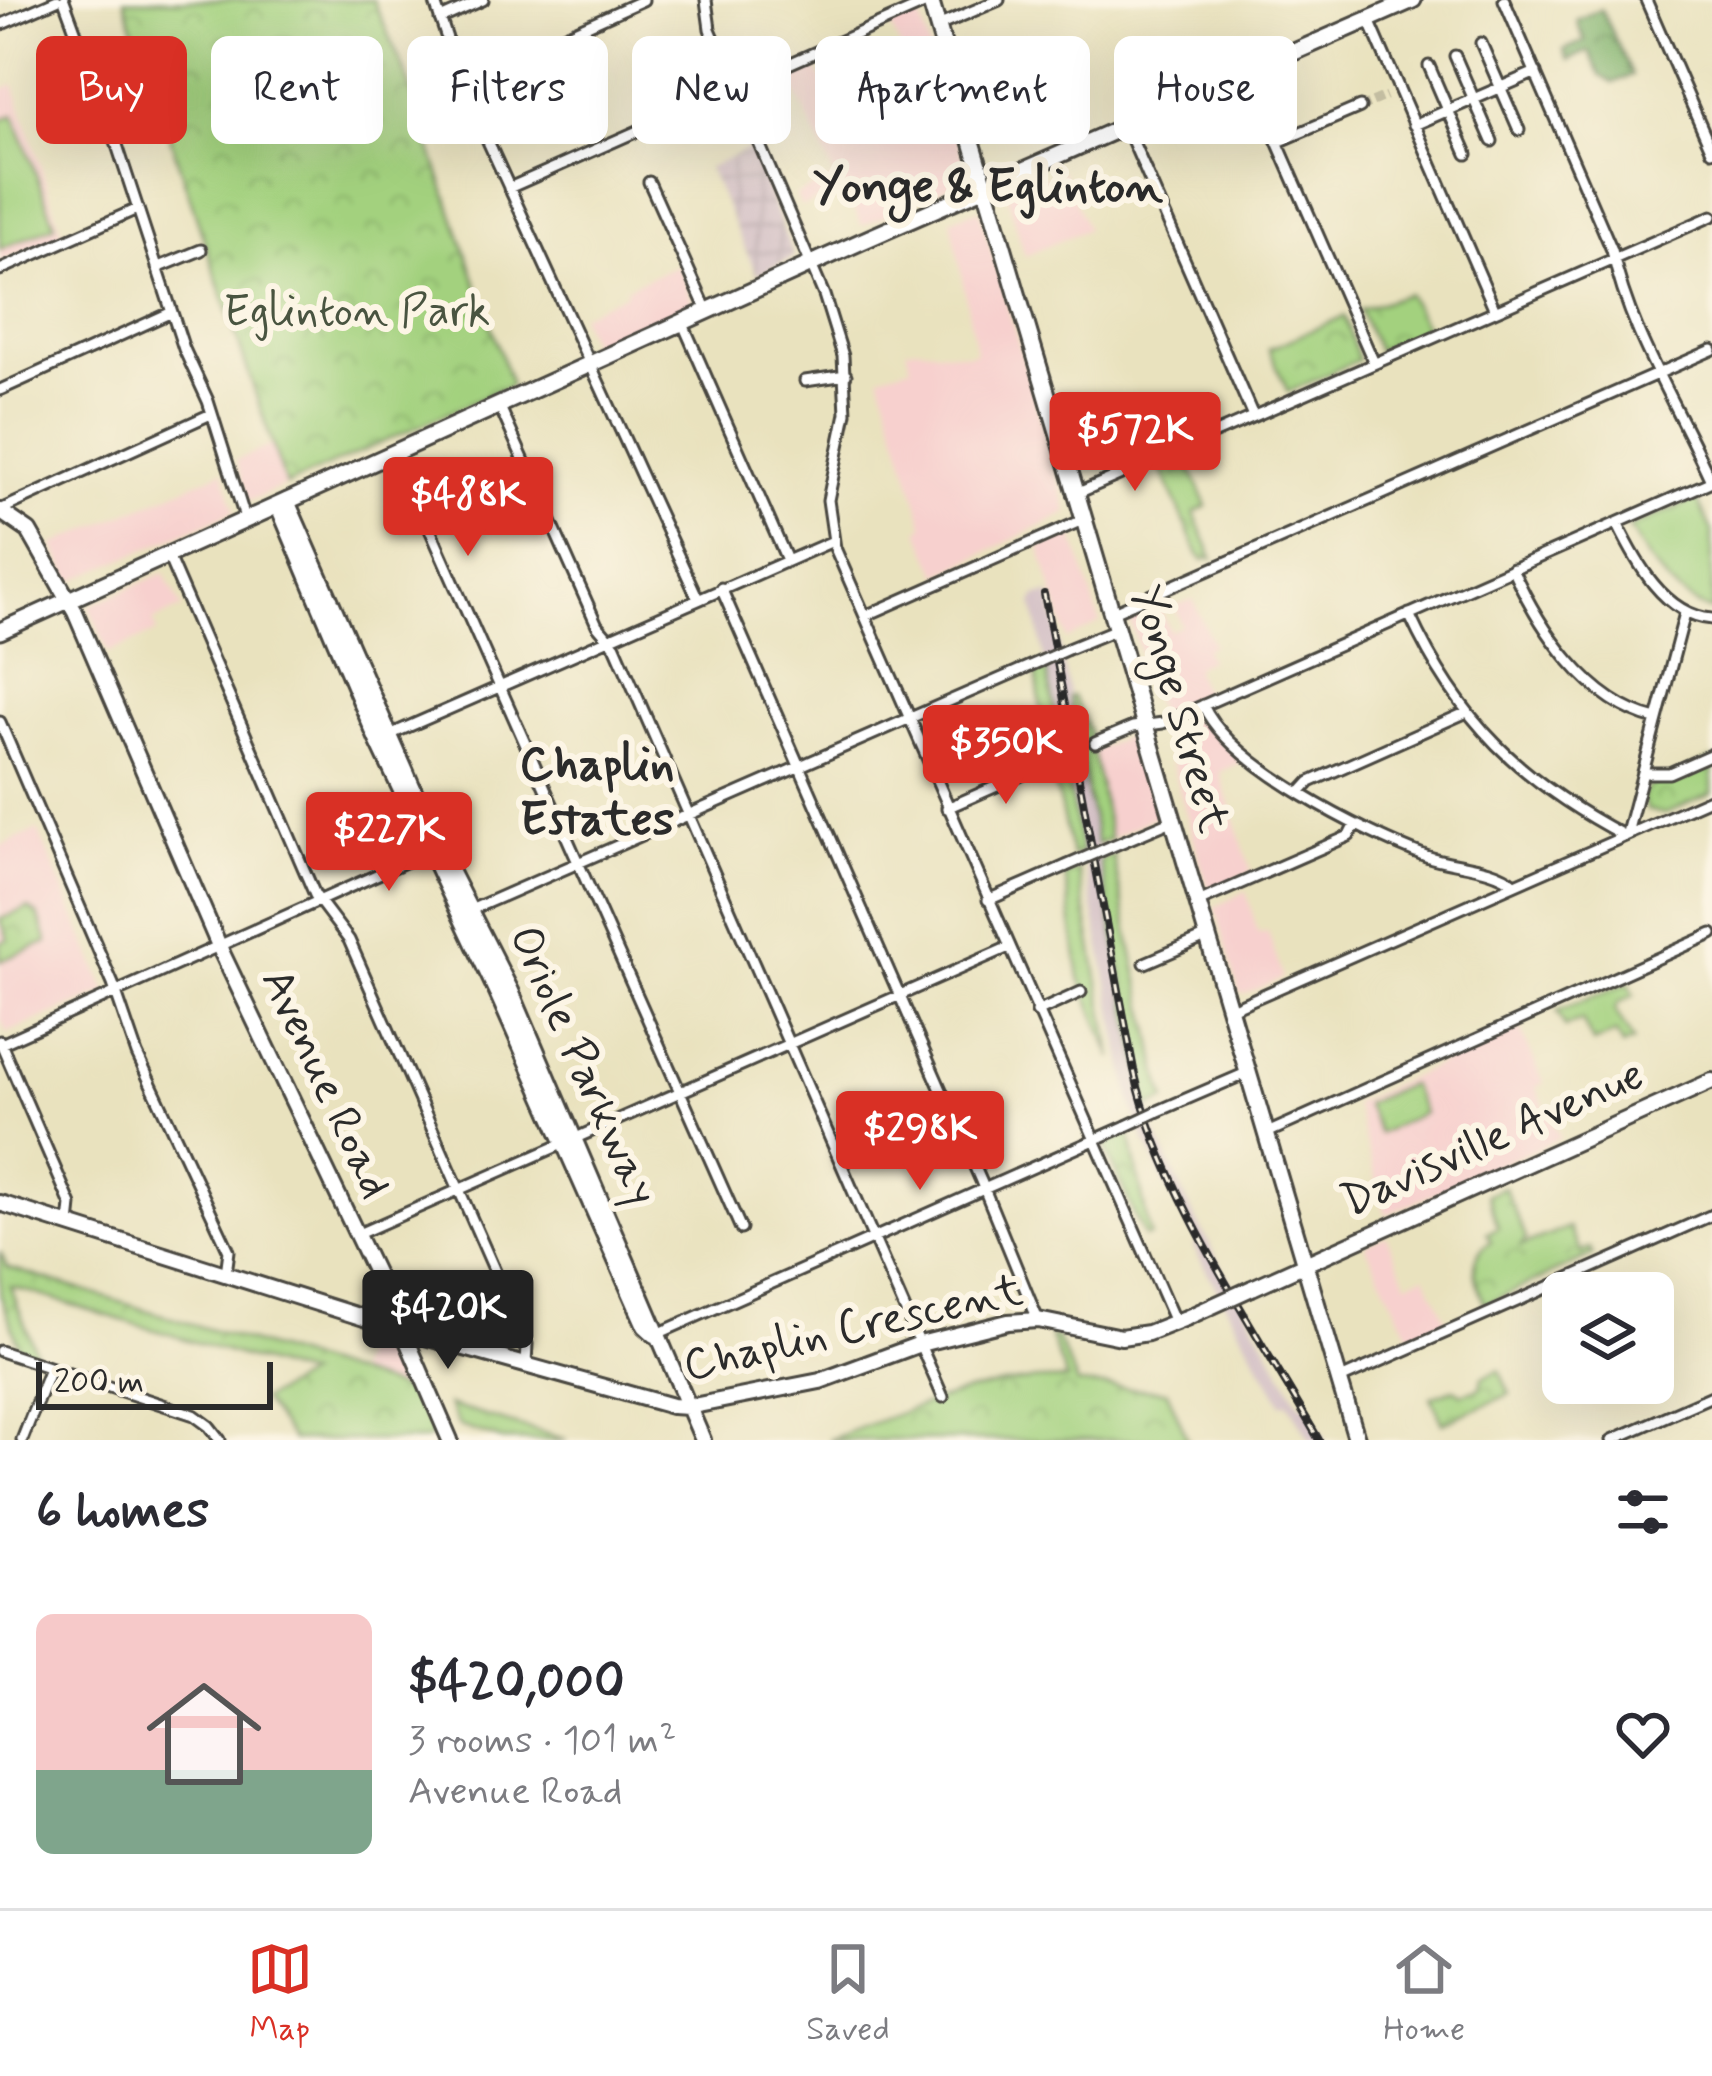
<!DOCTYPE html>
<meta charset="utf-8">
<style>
:root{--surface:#fff;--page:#f2f2f3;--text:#2b2b33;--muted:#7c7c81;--line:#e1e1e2;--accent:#d93025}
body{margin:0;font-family:Mynerve,sans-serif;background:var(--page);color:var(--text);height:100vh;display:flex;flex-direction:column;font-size:45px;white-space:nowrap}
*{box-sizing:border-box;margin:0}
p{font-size:39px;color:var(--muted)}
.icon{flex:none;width:66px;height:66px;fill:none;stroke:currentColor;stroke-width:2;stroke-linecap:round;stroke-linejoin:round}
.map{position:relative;height:1440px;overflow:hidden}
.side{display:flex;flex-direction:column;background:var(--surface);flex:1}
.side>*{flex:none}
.guide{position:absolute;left:36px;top:36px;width:1641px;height:108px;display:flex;gap:24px}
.fabs{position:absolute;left:1542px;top:1272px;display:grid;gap:24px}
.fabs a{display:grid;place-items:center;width:132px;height:132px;border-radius:18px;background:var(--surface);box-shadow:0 12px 48px #0002;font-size:60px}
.scale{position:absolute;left:36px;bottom:30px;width:237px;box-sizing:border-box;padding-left:12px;border:6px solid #2b2b2b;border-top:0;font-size:33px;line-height:42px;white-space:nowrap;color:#2b2b2b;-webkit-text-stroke:9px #fcf5e5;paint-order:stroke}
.price{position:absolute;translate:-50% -102px;padding:0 27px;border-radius:12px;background:var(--accent);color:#fff;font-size:39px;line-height:78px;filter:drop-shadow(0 3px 6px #0008)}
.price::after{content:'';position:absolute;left:50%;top:72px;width:36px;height:27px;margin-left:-18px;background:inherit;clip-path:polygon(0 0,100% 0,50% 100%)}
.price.active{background:#222;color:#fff}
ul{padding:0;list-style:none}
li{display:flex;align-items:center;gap:36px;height:300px;padding:0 36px}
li+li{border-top:3px solid var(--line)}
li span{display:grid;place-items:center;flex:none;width:336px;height:240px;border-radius:18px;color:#555}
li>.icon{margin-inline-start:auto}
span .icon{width:144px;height:144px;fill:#fffc;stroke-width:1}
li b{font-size:51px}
h2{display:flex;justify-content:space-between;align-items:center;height:144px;padding:0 36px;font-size:51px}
.chip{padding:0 42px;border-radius:18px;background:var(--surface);box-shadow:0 12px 48px #0002;font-size:42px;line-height:108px}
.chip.active{background:var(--accent);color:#fff}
.dock{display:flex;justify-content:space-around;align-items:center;height:168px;border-top:3px solid var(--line);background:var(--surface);font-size:33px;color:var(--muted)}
.dock a{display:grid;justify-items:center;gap:6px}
.dock .active{color:var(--accent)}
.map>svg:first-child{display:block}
.built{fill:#f7d0ce}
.industrial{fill:url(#industrial-grid)}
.railway{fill:#d2bec4}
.grass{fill:#a3d17e;stroke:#677e54;stroke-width:3}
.forest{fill:url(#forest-crowns);stroke:#566f4c;stroke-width:3}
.park{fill:url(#park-crowns);stroke:#677e54;stroke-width:3}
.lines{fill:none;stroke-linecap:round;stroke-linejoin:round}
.street-tunnel{stroke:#c3bda1;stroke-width:9;stroke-dasharray:9 4.5;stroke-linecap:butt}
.street-casing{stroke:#484641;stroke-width:15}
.secondary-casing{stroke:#484641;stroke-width:20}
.primary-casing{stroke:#484641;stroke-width:21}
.street{stroke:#fff;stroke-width:9}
.secondary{stroke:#fff;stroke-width:14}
.primary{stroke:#fff;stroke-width:15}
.rail-casing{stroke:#2b2b2b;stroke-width:8}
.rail{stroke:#fcf5e5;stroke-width:3;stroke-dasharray:9;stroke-linecap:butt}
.street-bridge-casing{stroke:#484641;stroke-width:15;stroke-linecap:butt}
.secondary-bridge-casing{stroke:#484641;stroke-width:20;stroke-linecap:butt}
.street-bridge{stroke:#fff;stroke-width:9}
.secondary-bridge{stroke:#fff;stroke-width:14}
.labels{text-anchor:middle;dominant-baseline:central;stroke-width:12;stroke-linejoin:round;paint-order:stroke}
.park-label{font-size:45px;fill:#495440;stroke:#fcf5e5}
.street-label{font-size:45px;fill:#2b2b2b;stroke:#fcf5e5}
.neighbourhood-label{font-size:48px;font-weight:bold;fill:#2b2b2b;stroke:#fcf5e5}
</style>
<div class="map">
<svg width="1712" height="1440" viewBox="0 0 1712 1440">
<defs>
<pattern id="industrial-grid" width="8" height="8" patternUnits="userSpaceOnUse" patternTransform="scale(3)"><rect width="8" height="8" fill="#d2bec4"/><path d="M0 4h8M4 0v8" fill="none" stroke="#b4a3a9"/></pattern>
<pattern id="forest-crowns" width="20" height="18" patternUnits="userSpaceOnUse" patternTransform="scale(3)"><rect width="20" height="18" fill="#82b36d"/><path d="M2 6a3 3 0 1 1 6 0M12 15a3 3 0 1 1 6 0" fill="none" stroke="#6b925a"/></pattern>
<pattern id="park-crowns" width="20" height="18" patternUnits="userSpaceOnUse" patternTransform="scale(3)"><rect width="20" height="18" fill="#a3d17e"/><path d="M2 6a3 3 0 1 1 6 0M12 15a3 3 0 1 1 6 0" fill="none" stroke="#8cb46d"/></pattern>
</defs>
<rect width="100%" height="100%" fill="#fcf5e5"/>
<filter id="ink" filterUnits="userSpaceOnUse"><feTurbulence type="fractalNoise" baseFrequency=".00833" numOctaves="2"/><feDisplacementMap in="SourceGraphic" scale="24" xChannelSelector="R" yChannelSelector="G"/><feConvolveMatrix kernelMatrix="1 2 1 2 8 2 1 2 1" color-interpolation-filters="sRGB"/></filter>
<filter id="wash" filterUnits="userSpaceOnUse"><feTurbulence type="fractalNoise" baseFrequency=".004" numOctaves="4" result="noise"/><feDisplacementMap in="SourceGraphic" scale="48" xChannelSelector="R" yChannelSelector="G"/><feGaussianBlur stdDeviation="2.7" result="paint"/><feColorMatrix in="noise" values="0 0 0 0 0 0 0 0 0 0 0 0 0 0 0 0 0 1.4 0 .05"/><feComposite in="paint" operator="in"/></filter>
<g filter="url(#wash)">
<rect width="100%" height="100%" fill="#e9e2be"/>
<!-- built -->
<path class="built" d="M919 13 969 177 862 226 845 189 801 207 796 195 835 178 787 72 812 60 832 100 908 65 890 24Z
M14 84 63 235 0 262V90Z
M1062 170 1087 229 1025 256 1007 194Z
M979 209 1068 513 939 575 919 530 924 525 880 375 911 366 906 349 916 347 968 354 976 352 951 219Z
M678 265 694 304 593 349 579 315 626 293 625 288Z
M272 445 286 485 249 501 236 460Z
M223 471 235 511 72 581 53 545Z
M1073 533 1100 623 1067 640 1040 547Z
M164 573 182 608 153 621 157 632 108 653 89 606Z
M1193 599 1213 645 1204 649 1209 660 1196 666 1195 672 1205 696 1158 715 1129 617 1157 601 1170 631 1181 625 1175 606Z
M1188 720 1200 722 1244 761 1220 772 1251 872 1212 889 1207 885 1164 738V730Z
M1130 735 1134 738 1158 815 1110 839 1092 751Z
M38 830 107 992 7 1033 0 1018V846Z
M1246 891 1258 933 1268 932 1283 978 1245 994 1239 992 1215 907Z
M1520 1028 1544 1083 1536 1087 1560 1138 1386 1215 1354 1103Z
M1386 1235 1407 1282 1425 1275 1447 1321 1411 1338 1365 1245Z
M368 1332 388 1335 415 1393 354 1375Z"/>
<!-- industrial -->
<path class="industrial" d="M751 148 794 257 757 275 708 168Z"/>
<!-- railway -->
<path class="railway" d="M1050 594 1152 1124 1193 1214 1301 1406 1306 1404 1326 1440H1310L1288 1402 1282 1404 1193 1247 1197 1241 1165 1185 1141 1132 1130 1097 1033 603 1037 596Z"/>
<!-- grass -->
<path class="grass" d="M14 115 55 225 0 249V120Z
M1697 499 1712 532V611C1673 597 1649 563 1629 528Z
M1046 667 1081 852 1072 856 1045 742 1036 672Z
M1073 696 1089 732 1110 839 1097 844 1069 697Z
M1113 855C1123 907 1133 959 1146 1010 1155 1042 1155 1070 1166 1100L1148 1108 1100 861Z
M1078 870 1113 1058 1080 978 1065 876Z
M1629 983 1634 995 1618 1003 1615 1010 1633 1041 1622 1046 1616 1033 1593 1043 1582 1020 1565 1027 1557 1011Z
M1410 1084 1423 1113 1379 1133 1365 1104Z"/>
<!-- forest -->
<path class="forest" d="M1601 9 1632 75 1613 83 1601 76 1589 51 1568 60 1564 50 1585 41 1576 20Z"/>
<!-- park -->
<path class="park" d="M124 0H373L404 70 511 385 286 485Z
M1407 294 1428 331 1377 350 1359 310Z
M1344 316 1358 360 1288 392 1269 349Z
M1184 453 1207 506 1194 513 1214 560 1211 557 1204 560 1199 555 1161 468Z
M1712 759V793L1664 814 1647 810 1642 798 1649 787Z
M28 908 38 915 48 942 0 961V943L8 939 0 919Z
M1130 1134 1150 1236 1144 1237 1106 1149 1108 1143Z
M1504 1187 1526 1238 1521 1246 1569 1228 1581 1252 1590 1249 1593 1255 1485 1304C1474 1279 1465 1259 1491 1241L1487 1233 1498 1227 1487 1194Z
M0 1251 7 1267 415 1393 434 1435 423 1440H292L262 1400 306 1376 10 1286 38 1358 21 1351 0 1294Z
M1050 1336 1057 1338 1078 1384 1167 1391 1188 1440H828C906 1411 983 1376 1067 1380Z
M1499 1370 1510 1394 1443 1423 1431 1397 1454 1389 1462 1394 1480 1388 1482 1378Z
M448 1405 567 1440H503L459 1426Z"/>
</g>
<g filter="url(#ink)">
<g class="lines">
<!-- street-tunnel -->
<path class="street-tunnel" d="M1360 107 1386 96"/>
<!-- street casing -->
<g class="street-casing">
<path id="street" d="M64 0 115 139 184 349 208 401 246 521
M434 0 464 89 698 599
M706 0 710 29 824 295 843 356 846 413 828 500 835 548 1175 1322
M1504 0 1612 250C1629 332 1677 405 1711 481
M1646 0 1712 151
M440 19 483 0
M1369 20 1495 310
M0 25 57 0
M938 26 999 0
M1481 43 1519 130
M1455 56 1492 141
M1429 66 1467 154
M1247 73 1374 363
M461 82 643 0
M1414 125 1536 72
M1126 126 1253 416
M1278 142 1360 107
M649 182 708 313
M509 188 931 1
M157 268 201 250
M0 270 137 209
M683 324 787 560
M805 381 846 375
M0 390 172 312
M500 407 597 625 615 646 943 1397
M396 453 741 1229
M1078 493 1712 216
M0 510 211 414
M1617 523C1636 562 1664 615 1712 619
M168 556 315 895 349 940 527 1344 526 1365
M1512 568C1539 628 1588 703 1656 719
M721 588 981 1181 1038 1320
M1113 612 1712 350
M1409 614C1458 721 1522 782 1625 836
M865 616 1085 519
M1068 649 1117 629
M1203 705C1230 766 1365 833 1426 856 1454 866 1492 865 1515 884
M0 722 113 984 137 1054 229 1251 226 1273
M387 736 833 541
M1095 743 1133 727 1163 723 1712 481
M1645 773H1669L1712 754
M1300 793 1310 782 1465 713
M947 808 1047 764
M1627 833 1685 613
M1110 847 1174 820
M988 900 1066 866
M1198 902 1349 836 1354 826
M468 911 1041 661
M1145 963 1208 936
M1231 1009 1712 798
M1037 1012 1081 992
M0 1041 71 1205 69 1224
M1 1044 434 849
M1156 1112 1249 1072
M1267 1133 1712 934
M356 1235 1009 947
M655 1335 1126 1126
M0 1351 194 1415 209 1426 220 1440
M1338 1380 1712 1215
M22 1440 50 1369
M1612 1440 1712 1396"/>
</g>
<!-- secondary casing -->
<g class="secondary-casing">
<path id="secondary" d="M287 501 445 861 511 991 703 1440
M278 506 377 740 497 993 645 1326 655 1335
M0 511 29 531 75 612 223 955 402 1329 450 1440
M0 1203 418 1335 672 1406 688 1407 820 1381 920 1344 1008 1322 1038 1320 1121 1337 1148 1333 1186 1318
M1252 1288 1712 1081"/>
</g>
<!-- primary casing -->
<g class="primary-casing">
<path id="primary" d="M930 0 1357 1440
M0 631 860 242 1413 0"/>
</g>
<!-- street -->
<use href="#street" class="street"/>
<!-- secondary -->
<use href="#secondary" class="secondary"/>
<!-- primary -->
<use href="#primary" class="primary"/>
<!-- rail casing -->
<g class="rail-casing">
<path id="rail" d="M1044 594 1134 1070C1160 1192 1256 1330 1319 1440"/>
</g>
<!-- rail -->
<use href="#rail" class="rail"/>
<!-- street-bridge casing -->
<g class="street-bridge-casing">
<path id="street-bridge" d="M1041 661 1068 649
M1066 866 1110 847
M1126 1126 1156 1112"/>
</g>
<!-- secondary-bridge casing -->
<g class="secondary-bridge-casing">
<path id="secondary-bridge" d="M1186 1318 1252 1288"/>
</g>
<!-- street-bridge -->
<use href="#street-bridge" class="street-bridge"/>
<!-- secondary-bridge -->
<use href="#secondary-bridge" class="secondary-bridge"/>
</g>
</g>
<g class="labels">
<!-- park labels -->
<g class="park-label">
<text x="357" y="312">Eglinton Park</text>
</g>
<!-- street labels -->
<g class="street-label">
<text transform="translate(1179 709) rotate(74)">Yonge Street</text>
<text transform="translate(582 1066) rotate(66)">Oriole Parkway</text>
<text transform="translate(325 1084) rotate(65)">Avenue Road</text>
<text transform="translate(1493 1139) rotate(-24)">Davisville Avenue</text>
<text transform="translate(853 1329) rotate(-13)">Chaplin Crescent</text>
</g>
<!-- neighbourhood labels -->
<g class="neighbourhood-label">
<text x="988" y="187">Yonge &amp; Eglinton</text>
<text x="597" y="765">Chaplin<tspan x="597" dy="55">Estates</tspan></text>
</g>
</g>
</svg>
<div class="fabs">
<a><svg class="icon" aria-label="layers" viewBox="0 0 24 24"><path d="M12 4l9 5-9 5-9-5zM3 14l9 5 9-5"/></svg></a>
</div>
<div class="scale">200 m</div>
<b class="price" style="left:1135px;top:494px">$572K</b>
<b class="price" style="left:468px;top:559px">$488K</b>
<b class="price" style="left:1006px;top:807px">$350K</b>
<b class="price" style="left:389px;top:894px">$227K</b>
<b class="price" style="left:920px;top:1193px">$298K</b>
<b class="price active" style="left:448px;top:1372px">$420K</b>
<div class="guide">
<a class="chip active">Buy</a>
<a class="chip">Rent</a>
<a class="chip">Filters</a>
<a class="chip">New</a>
<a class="chip">Apartment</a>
<a class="chip">House</a>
</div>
</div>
<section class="side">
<h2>6 homes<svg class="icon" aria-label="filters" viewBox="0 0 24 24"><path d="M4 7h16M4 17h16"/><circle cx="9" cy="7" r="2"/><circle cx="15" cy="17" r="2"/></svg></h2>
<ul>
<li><span style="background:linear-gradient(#f6c9c9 65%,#7fa58c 0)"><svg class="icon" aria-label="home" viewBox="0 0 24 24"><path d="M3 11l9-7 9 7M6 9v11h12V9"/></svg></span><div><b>$420,000</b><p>3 rooms · 101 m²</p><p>Avenue Road</p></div><svg class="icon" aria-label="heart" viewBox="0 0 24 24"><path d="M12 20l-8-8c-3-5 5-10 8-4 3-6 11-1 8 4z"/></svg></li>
</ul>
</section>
<nav class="dock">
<a class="active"><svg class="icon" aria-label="map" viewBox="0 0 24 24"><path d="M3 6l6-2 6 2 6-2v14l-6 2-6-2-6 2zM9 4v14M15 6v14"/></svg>Map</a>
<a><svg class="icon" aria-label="saved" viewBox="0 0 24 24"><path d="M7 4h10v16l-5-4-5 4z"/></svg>Saved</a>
<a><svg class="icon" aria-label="home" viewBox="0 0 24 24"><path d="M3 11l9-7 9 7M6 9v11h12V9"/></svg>Home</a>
</nav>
